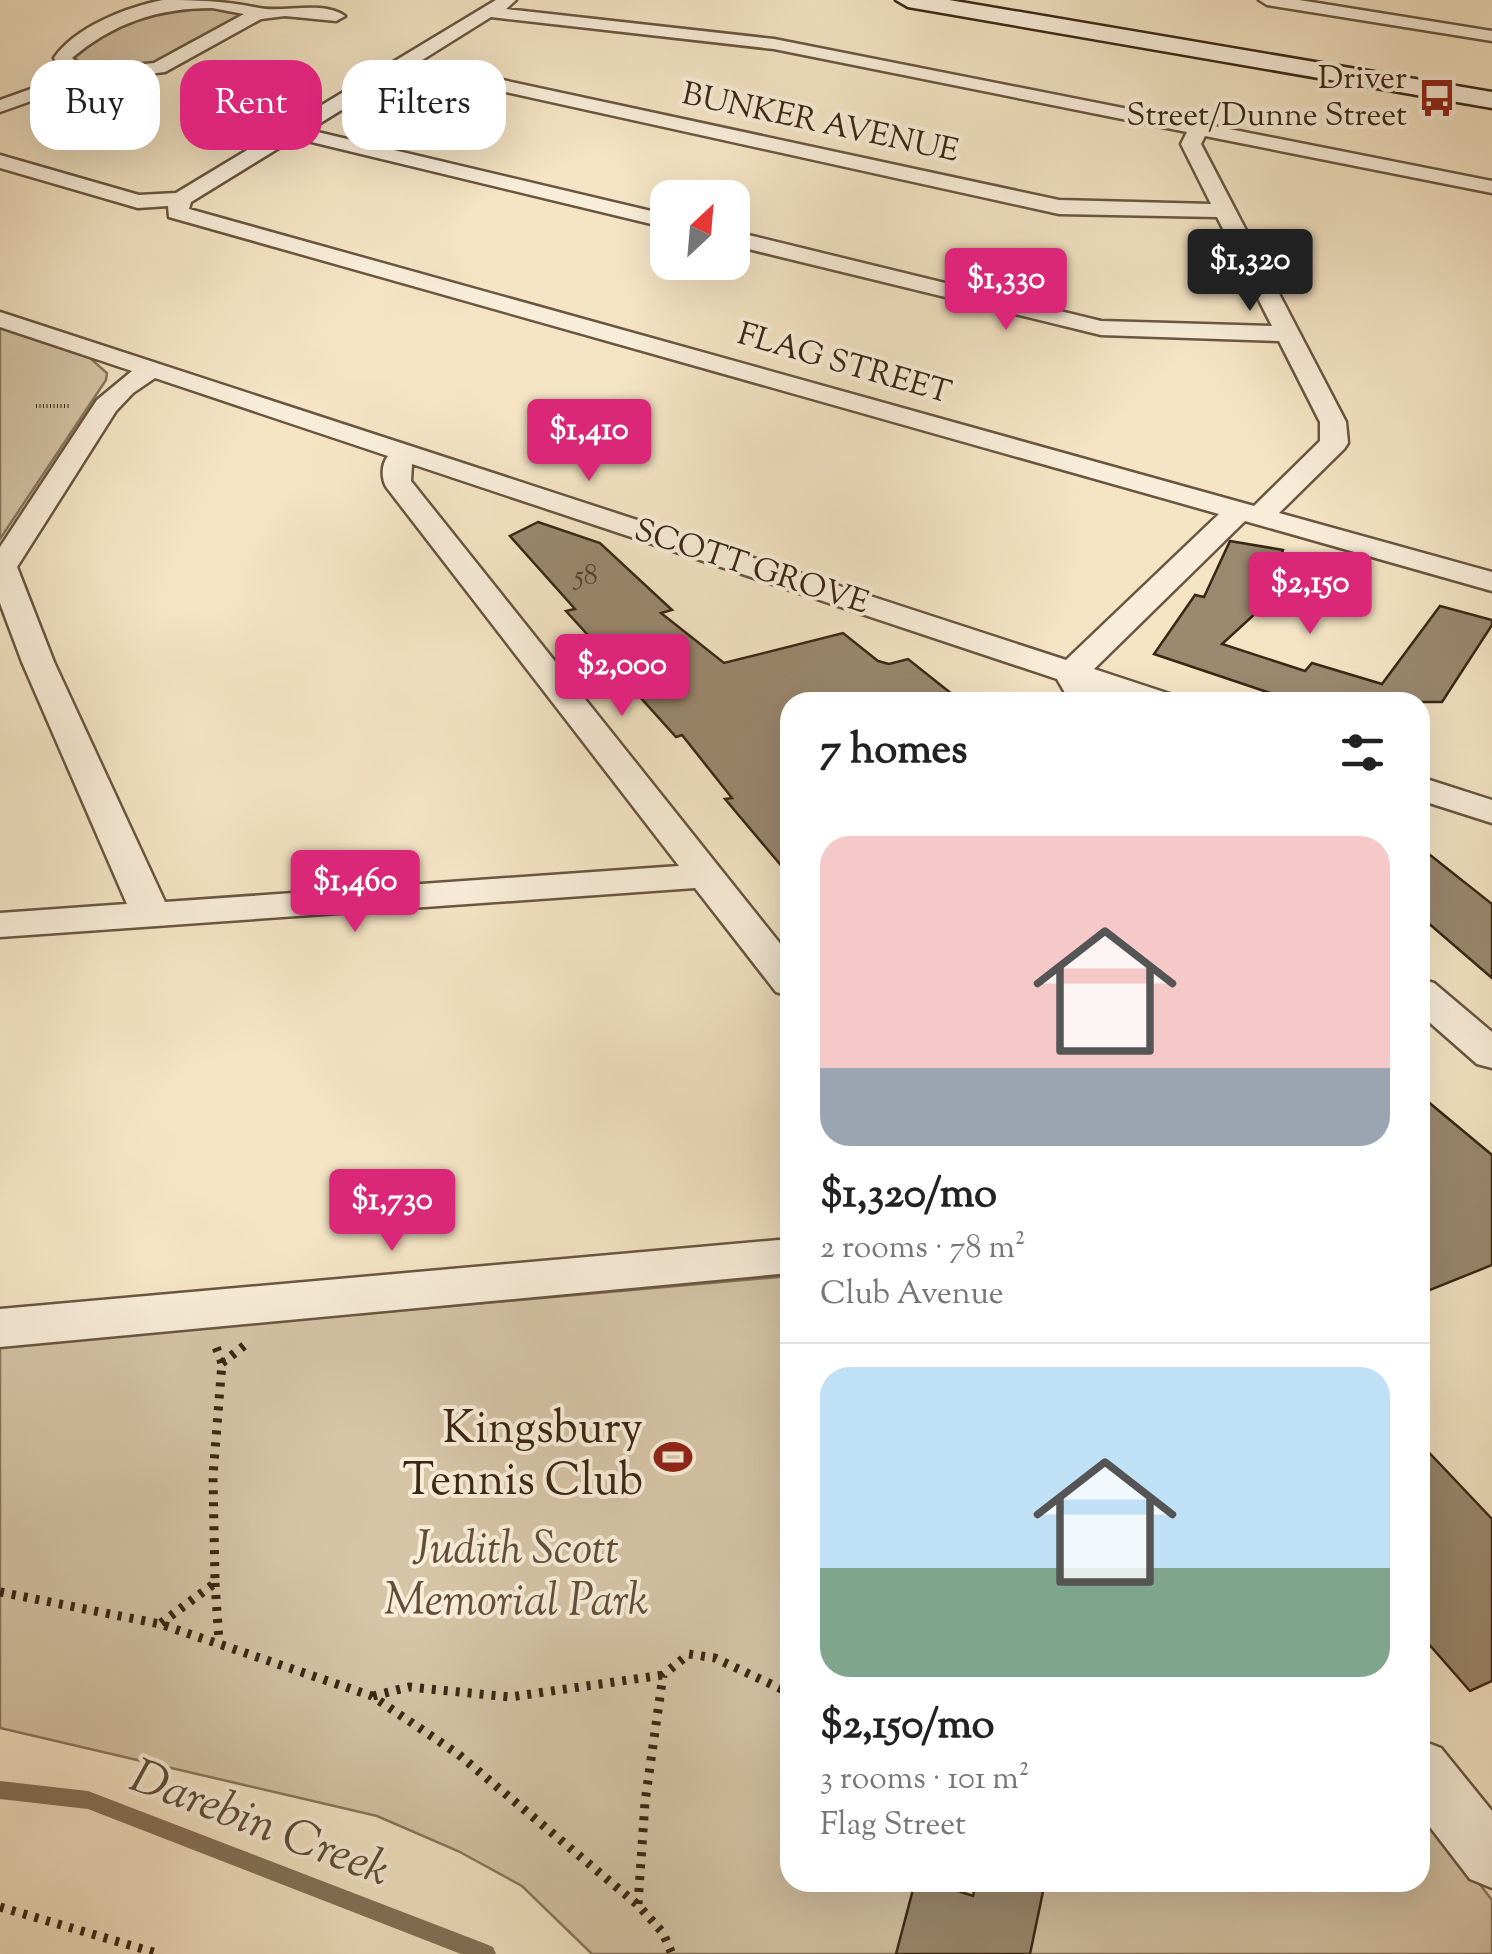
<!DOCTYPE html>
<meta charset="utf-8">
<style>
:root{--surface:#fff;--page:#f6f6f6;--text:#222;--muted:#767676;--line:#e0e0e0;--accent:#db2777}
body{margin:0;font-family:"Sorts Mill Goudy",serif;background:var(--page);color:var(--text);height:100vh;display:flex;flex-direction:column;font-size:38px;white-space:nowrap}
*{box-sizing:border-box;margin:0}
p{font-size:32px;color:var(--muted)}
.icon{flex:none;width:55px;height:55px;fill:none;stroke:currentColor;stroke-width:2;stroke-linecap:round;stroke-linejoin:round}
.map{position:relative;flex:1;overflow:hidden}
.drawer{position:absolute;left:780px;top:692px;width:650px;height:1200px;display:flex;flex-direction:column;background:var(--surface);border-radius:30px;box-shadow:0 10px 40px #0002}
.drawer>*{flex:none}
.guide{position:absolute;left:30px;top:60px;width:600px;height:90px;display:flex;gap:20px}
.needle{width:65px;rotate:26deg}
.fabs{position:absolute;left:650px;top:180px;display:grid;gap:20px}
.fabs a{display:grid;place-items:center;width:100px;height:100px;border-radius:20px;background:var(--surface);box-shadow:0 10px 40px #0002;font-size:50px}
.price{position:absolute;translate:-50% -85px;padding:0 22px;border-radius:10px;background:var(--accent);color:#fff;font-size:32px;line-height:65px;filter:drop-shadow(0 2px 5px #0008)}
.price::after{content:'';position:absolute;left:50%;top:60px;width:30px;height:22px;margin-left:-15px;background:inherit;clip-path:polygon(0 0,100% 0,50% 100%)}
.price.on{background:#222;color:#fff}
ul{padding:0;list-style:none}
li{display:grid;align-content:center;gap:20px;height:530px;padding:0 40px}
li+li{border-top:2px solid var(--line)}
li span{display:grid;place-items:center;height:310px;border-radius:30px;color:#555}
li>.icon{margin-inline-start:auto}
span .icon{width:180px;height:180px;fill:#fffc;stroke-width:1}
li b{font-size:42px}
h2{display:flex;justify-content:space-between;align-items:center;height:120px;padding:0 40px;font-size:42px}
.pill{padding:0 35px;border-radius:30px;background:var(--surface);box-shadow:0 10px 40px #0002;font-size:35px;line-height:90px}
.pill.on{background:var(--accent);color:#fff}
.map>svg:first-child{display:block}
.green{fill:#d5c4a6;stroke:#88765d;stroke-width:2.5}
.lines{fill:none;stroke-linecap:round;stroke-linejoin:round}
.stream{fill:#84725a;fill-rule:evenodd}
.building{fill:#9b8970;stroke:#3b2714;stroke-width:2.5}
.street-casing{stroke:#695640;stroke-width:5}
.secondary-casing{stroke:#3b2714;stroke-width:5}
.path-far1{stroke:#3b2714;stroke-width:4;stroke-dasharray:1 2.5;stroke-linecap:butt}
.path{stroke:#3b2714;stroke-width:9;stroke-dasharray:4 8;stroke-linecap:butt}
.street{fill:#f8edd9;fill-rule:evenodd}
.secondary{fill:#f8edd9;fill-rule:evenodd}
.labels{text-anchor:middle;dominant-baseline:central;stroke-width:8;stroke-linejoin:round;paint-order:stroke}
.far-number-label{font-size:28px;fill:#53402b}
.far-poi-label{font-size:32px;fill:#3b2714;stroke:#f8edd9;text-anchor:end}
.far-street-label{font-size:32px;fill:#3b2714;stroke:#f8edd9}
.near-poi-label{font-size:45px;fill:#3b2714;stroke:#f8edd9;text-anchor:end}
.near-park-label{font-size:45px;font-style:italic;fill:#624e38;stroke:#f8edd9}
.near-water-label{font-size:48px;font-style:italic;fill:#604c37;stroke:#f8edd9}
</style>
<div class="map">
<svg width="1492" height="1954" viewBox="0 0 1492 1954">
<rect width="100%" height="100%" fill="#f4e4c4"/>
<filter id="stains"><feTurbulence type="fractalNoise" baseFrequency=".002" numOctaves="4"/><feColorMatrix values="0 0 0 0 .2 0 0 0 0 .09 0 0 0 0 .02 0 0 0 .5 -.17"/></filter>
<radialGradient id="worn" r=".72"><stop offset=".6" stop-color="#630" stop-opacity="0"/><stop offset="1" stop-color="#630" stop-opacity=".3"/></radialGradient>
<!-- green -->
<path class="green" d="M165 3 249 11C204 37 128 94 76 67L70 52Z
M0 328 90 358 107 373 106 380 0 539Z
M790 1276V1882H1420V1808L1492 1900V1954H592L522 1886 458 1851 377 1816 0 1728V1346Z"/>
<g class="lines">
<!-- stream -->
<path class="stream" d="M0 1781 88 1791 486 1944 493 1947 496 1954H461L88 1809 0 1799Z"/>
</g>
<!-- building -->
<path class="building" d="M538 522 600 543 672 610 661 613 724 663 843 633 878 661 889 664 908 659 962 702H790V876L725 799 732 798 682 735 676 737 623 678 626 677 566 611 575 609 510 536Z
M1230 541 1283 550 1280 559 1350 579 1327 605 1280 591 1222 644 1305 671 1312 663 1382 684 1440 606 1492 620V625L1442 702H1278L1282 697 1154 654 1195 595 1204 597Z
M1420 847 1492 904V978L1420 916Z
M1420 1095 1492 1155V1265L1420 1294Z
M1420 1443 1492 1519V1681L1470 1691 1420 1634Z
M915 1882H930L973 1896 976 1882H1045L1030 1954H896Z"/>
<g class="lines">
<!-- street casing -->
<g class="street-casing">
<path id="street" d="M163 0C197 0 226 1 259 8 284 13 322 0 345 16L336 21 285 16 261 19 165 72 88 81 0 112V100L70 75 62 71 54 58C75 27 127 7 163 0ZM212 8 244 14 154 63 88 70 72 58C113 23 158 8 212 8Z
M496 0H516L506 9 774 39 1492 181V193L1205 136 1201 144 1346 422 1348 443 1344 449 1279 513 1492 572V591L1245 521 1094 669 1173 695 1177 702H1129L1096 692 1092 698H1068L1057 679 412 464 411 481 790 956V996L776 992 695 888 0 937V913L127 904 22 662 0 603V547L97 400 132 371 0 327V312L1066 660 1219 514 169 217 168 206 138 208 0 168V155L139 195 176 193ZM491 17 774 49 1187 132 1181 144 1211 204 1059 200 419 62ZM406 70 1059 214 1217 217 1272 326 1101 321 732 231V245L1101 335 1279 341 1320 422V441L1254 506 189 209 191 202 295 138 668 228V215L309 130ZM155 378 388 456C381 465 381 479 387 488L679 866 165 902 54 662 17 567 116 411 133 393Z
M1259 0H1299L1492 31V41L1267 5Z
M1420 777 1492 800V823L1420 800Z
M1420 979 1434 983 1492 1032V1068L1477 1064 1420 1014Z
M790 1239V1273L0 1347V1309Z
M1420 1740 1441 1748 1492 1811V1888L1470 1879 1420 1814Z"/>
</g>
<!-- secondary casing -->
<g class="secondary-casing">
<path id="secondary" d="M896 0H949L1492 92V108L908 7Z"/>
</g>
<!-- path-far1 -->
<path class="path-far1" d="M36 406H69"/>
<!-- path -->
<path class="path" d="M222 1363 245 1345
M215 1583 219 1641
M0 1592 160 1624 372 1696 458 1754 638 1905 663 1933 672 1954
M161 1623 215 1583 213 1476 222 1363 215 1344
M373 1696 409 1687 510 1697 663 1675
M638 1904 645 1802 663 1675 689 1654 715 1658 790 1693
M0 1907 160 1954"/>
<!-- street -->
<use href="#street" class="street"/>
<!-- secondary -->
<use href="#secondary" class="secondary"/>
</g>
<!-- icons -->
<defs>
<g id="bus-bare" transform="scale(3)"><path d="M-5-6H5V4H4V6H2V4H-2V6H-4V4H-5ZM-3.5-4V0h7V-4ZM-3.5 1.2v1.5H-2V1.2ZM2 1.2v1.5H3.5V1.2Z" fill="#8f2418" stroke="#f8edd9" stroke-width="2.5" paint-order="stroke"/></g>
<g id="stadium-bare" transform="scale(3)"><path d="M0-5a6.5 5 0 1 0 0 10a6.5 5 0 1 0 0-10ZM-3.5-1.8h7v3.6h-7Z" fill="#8f2418" stroke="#f8edd9" stroke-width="2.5" paint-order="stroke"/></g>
</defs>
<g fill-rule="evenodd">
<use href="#bus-bare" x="1437" y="98"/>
<use href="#stadium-bare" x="673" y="1457"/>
</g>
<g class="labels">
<!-- far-number labels -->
<g class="far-number-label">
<text x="586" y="577">58</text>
</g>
<!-- far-poi labels -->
<g class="far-poi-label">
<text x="1407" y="80">Driver<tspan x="1407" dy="37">Street/Dunne Street</tspan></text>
</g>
<!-- far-street labels -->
<g class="far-street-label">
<text transform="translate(820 124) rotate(12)">BUNKER AVENUE</text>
<text transform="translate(844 365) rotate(16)">FLAG STREET</text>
<text transform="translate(751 568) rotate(18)">SCOTT GROVE</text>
</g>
<!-- near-poi labels -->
<g class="near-poi-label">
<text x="643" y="1431">Kingsbury<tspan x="643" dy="52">Tennis Club</tspan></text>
</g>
<!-- near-park labels -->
<g class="near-park-label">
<text x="516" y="1551">Judith Scott<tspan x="516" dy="52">Memorial Park</tspan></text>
</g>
<!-- near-water labels -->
<g class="near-water-label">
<text transform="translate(259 1826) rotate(21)">Darebin Creek</text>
</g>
</g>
<rect width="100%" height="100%" filter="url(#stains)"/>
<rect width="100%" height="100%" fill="url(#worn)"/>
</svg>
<div class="fabs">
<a><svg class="needle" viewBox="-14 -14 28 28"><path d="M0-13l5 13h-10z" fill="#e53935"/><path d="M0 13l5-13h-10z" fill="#767676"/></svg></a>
</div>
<b class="price on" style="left:1250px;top:314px">$1,320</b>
<b class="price" style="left:1006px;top:333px">$1,330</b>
<b class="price" style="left:589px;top:484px">$1,410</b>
<b class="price" style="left:1310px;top:637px">$2,150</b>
<b class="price" style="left:622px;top:719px">$2,000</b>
<b class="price" style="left:355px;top:935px">$1,460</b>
<b class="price" style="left:392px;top:1254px">$1,730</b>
<div class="guide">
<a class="pill">Buy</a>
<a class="pill on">Rent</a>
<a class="pill">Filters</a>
</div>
<section class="drawer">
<h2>7 homes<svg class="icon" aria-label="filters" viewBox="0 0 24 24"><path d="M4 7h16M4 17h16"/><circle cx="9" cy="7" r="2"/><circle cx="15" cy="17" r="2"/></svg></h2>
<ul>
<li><span style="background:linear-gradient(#f6c9c9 75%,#9aa5b1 0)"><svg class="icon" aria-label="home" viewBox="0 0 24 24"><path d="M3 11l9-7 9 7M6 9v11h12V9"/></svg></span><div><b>$1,320/mo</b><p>2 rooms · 78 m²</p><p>Club Avenue</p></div></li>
<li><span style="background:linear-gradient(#bfe0f5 65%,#7fa58c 0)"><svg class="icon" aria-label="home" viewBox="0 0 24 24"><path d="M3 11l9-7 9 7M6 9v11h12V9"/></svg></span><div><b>$2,150/mo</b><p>3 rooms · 101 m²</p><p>Flag Street</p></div></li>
</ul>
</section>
</div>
